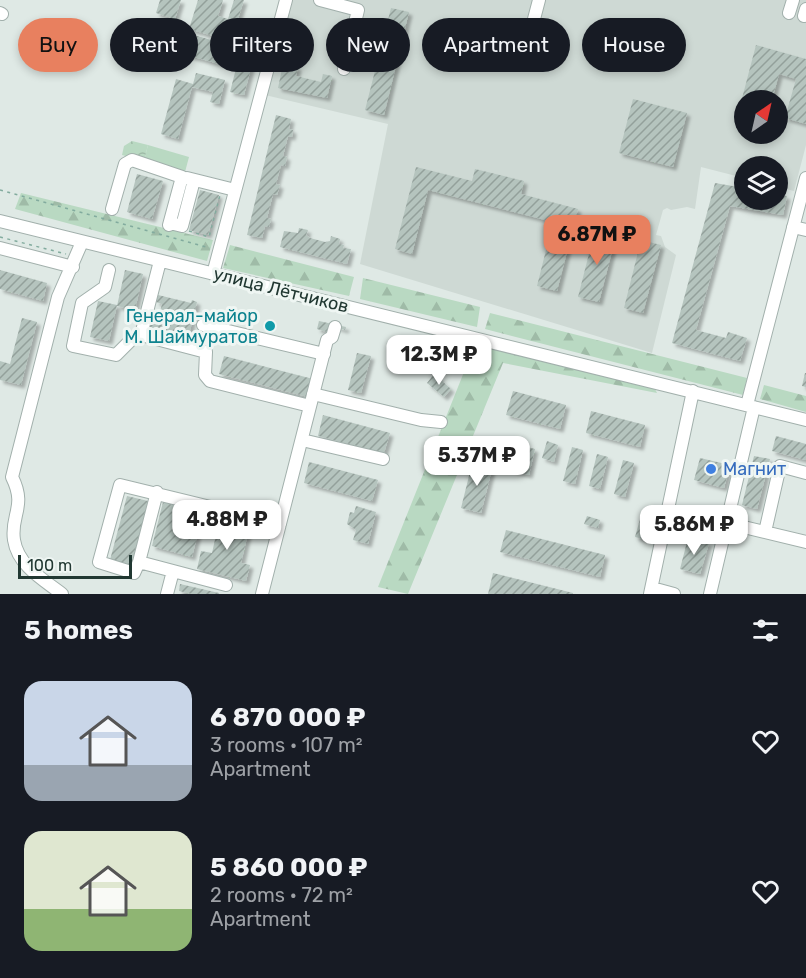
<!DOCTYPE html>
<meta charset="utf-8">
<style>
:root{--surface:#171b24;--page:#242831;--text:#f1f3f6;--muted:#9ea1a6;--accent:#e8805f}
body{margin:0;font-family:Rubik,sans-serif;background:var(--page);color:var(--text);height:100vh;display:flex;flex-direction:column;font-size:22px;white-space:nowrap}
*{box-sizing:border-box;margin:0}
p{font-size:20px;color:var(--muted)}
.icon{flex:none;width:33px;height:33px;fill:none;stroke:currentColor;stroke-width:2;stroke-linecap:round;stroke-linejoin:round}
.map{position:relative;height:594px;overflow:hidden}
.side{display:flex;flex-direction:column;background:var(--surface);flex:1}
.side>*{flex:none}
.guide{position:absolute;left:18px;top:18px;width:771px;height:54px;display:flex;gap:12px}
.needle{width:39px;rotate:34deg}
.buttons{position:absolute;left:734px;top:90px;display:grid;gap:12px}
.buttons a{display:grid;place-items:center;width:54px;height:54px;border-radius:50%;background:var(--surface);box-shadow:0 3px 9px #0003;font-size:30px}
.scale{position:absolute;left:18px;bottom:15px;width:114px;box-sizing:border-box;padding-left:6px;border:3px solid #213832;border-top:0;font-size:16px;line-height:21px;white-space:nowrap;color:#213832;-webkit-text-stroke:4px #eff6f3;paint-order:stroke}
.price{position:absolute;translate:-50% -51px;padding:0 14px;border-radius:12px;background:#fff;color:#222;font-size:20px;line-height:39px;filter:drop-shadow(0 2px 3px #0008)}
.price::after{content:'';position:absolute;left:50%;top:36px;width:18px;height:14px;margin-left:-9px;background:inherit;clip-path:polygon(0 0,100% 0,50% 100%)}
.price.current{background:var(--accent);color:#111}
ul{padding:0;list-style:none}
li{display:flex;align-items:center;gap:18px;height:150px;padding:0 24px}
li span{display:grid;place-items:center;flex:none;width:168px;height:120px;border-radius:18px;color:#555}
li>.icon{margin-inline-start:auto}
span .icon{width:72px;height:72px;fill:#fffc;stroke-width:1}
li b{font-size:26px}
h2{display:flex;justify-content:space-between;align-items:center;height:72px;padding:0 24px;font-size:26px}
.pill{padding:0 21px;border-radius:27px;background:var(--surface);box-shadow:0 3px 9px #0003;font-size:21px;line-height:54px}
.pill.current{background:var(--accent);color:#111}
.map>svg:first-child{display:block}
.built{fill:#ced9d4;fill-rule:evenodd}
.green{fill:#b9d9c2}
.forest{fill:url(#forest-firs)}
.park{fill:url(#park-crowns)}
.building{fill:url(#building-hatch);filter:url(#shadow)}
.lines{fill:none;stroke-linecap:round;stroke-linejoin:round}
.minor-casing{stroke:#a2b0ac;stroke-width:14}
.path{stroke:#82ab9e;stroke-width:1.5;stroke-dasharray:3 4.5;stroke-linecap:butt}
.minor{stroke:#fff;stroke-width:12}
.culture-dot{fill:#0f9aa8;stroke:#eff6f3;stroke-width:2}
.shop-dot{fill:#3f7fe0;stroke:#eff6f3;stroke-width:2}
.labels{text-anchor:middle;dominant-baseline:central;stroke-width:6;stroke-linejoin:round;paint-order:stroke}
.street-label{font-size:18px;fill:#213832;stroke:#eff6f3}
.culture-label{font-size:18px;fill:#0d838f;stroke:#eff6f3;text-anchor:end}
.shop-label{font-size:18px;fill:#366cbe;stroke:#eff6f3;text-anchor:start}
</style>
<div class="map">
<svg width="806" height="594" viewBox="0 0 806 594">
<defs>
<pattern id="forest-firs" width="22" height="20" patternUnits="userSpaceOnUse" patternTransform="scale(1.5)"><rect width="22" height="20" fill="#b9d9c2"/><path d="M5 1l3.5 6h-7zM16 11l3.5 6h-7z" fill="#9fbba7"/></pattern>
<pattern id="park-crowns" width="20" height="18" patternUnits="userSpaceOnUse" patternTransform="scale(1.5)"><rect width="20" height="18" fill="#b9d9c2"/><path d="M2 6a3 3 0 1 1 6 0M12 15a3 3 0 1 1 6 0" fill="none" stroke="#9fbba7"/></pattern>
<pattern id="building-hatch" width="6" height="6" patternUnits="userSpaceOnUse" patternTransform="scale(1.5)"><rect width="6" height="6" fill="#b5c4be"/><path d="M-1 1l2-2M0 6l6-6M5 7l2-2" fill="none" stroke="#93a09b"/></pattern>
<filter id="shadow"><feDropShadow dx="3.5" dy="3.5" stdDeviation="1.5" flood-color="#0004"/></filter>
</defs>
<rect width="100%" height="100%" fill="#dfe9e5"/>
<!-- built -->
<path class="built" d="M288 0H806V145L794 191 777 187V166H744V178L701 167 695 209 687 207 671 210 667 208 663 210 656 235 661 236 665 247 676 255 652 353 360 264 388 124 265 95ZM744 100H777V134H744Z"/>
<!-- green -->
<path class="green" d="M148 145 189 157 185 172 144 161Z"/>
<!-- forest -->
<path class="forest" d="M21 193 213 240 207 261 15 209Z
M230 245 354 277 349 296 223 268Z
M363 278 480 307 477 327 360 299Z
M490 313 747 378 743 395 485 329Z
M442 334 655 389 657 393 503 363 408 594 378 587 468 362 436 350Z
M764 385 806 396V412L760 399Z"/>
<!-- park -->
<path class="park" d="M132 141 148 145 144 161 122 155 124 146Z"/>
<!-- building -->
<path class="building" d="M160 0H181L175 19 156 13Z
M198 0H223L218 16 228 19 234 0H244L231 41 189 29Z
M391 8 409 12 384 115 365 110Z
M184 32 228 45 223 65 179 53Z
M243 41 257 45 244 95 230 92Z
M756 45 806 59V124L785 118 796 79 779 74 772 100H744V108L740 106Z
M283 64 298 67 296 76 321 82 323 74 332 76 327 98 278 88Z
M196 73 225 80 219 104 210 102 213 92 192 87 178 139 161 134 176 79 193 84Z
M633 99 687 113 673 167 619 153Z
M276 115 291 119 289 129 293 130 292 137 288 136 283 156 287 157 285 166 281 165 276 184 280 185 277 195 273 194 267 218 271 219 269 227 265 226 262 238 247 235Z
M416 167 472 181 475 169 524 181 521 194 578 209 557 291 537 286 553 222 428 190 412 254 395 249Z
M137 174 163 181 152 219 127 212Z
M715 183 744 188V200H777V194L787 196 783 215 730 206 696 330 726 338 728 332 747 338 740 361 672 343Z
M200 190 219 195 208 235 189 230Z
M299 228 308 230 306 235 310 238 325 242 330 241 331 236 340 239 339 244 344 245 343 248 351 249 347 264 280 247 284 231 298 233Z
M595 230 616 236 599 302 578 297Z
M641 240 661 245 643 313 624 308Z
M0 270 47 283 43 301 0 289Z
M125 270 143 274 135 310 117 306Z
M158 295 191 303 192 300 197 302 188 339 149 329 150 322 157 324 162 304 156 302Z
M98 301 117 305 109 341 90 337Z
M22 318 37 322 21 385 0 380V361L10 364Z
M319 321 346 327 345 330 332 326 330 333 317 329Z
M357 353 371 356 361 393 348 390Z
M224 356 313 379 308 397 219 374Z
M805 373H806V387L802 386Z
M434 374 451 389 444 397 427 383Z
M513 391 566 405 560 429 506 415Z
M591 411 645 425 640 447 586 433Z
M323 415 390 433 384 453 318 436Z
M776 436 806 444V460L772 451Z
M503 441 535 449 529 475 513 471 516 461 523 463 524 456 501 450Z
M547 441 558 445 554 462 542 458Z
M572 447 583 450 575 484 563 481Z
M597 454 608 457 600 489 589 486Z
M754 456 770 459 757 509 742 505Z
M700 458 730 465 724 488 694 480Z
M473 460 493 465 481 513 461 508Z
M623 460 634 463 625 497 614 494Z
M309 462 378 480 372 501 304 483Z
M127 496 148 501 131 566 110 560Z
M163 502 203 512 192 557 152 546Z
M356 506 376 512 368 544 353 540 356 530 347 524 350 512 354 513Z
M587 516 600 520 598 528 584 524Z
M220 517 250 525 241 563 250 565 246 581 197 569 201 551 212 553Z
M640 519 648 521 643 539 635 537Z
M506 530 605 555 600 577 500 552Z
M688 538 709 543 700 574 680 569Z
M493 573 573 593V594H488Z
M180 584 219 593V594H192L179 591Z"/>
<g class="lines">
<!-- minor casing -->
<g class="minor-casing">
<path id="minor" d="M320 0 358 10 344 69
M0 13 2 14
M789 13 793 0
M804 16 806 9
M534 19 539 0
M187 178 235 190
M112 209 125 164 132 160 182 177 169 225
M0 221 806 420
M170 223 182 226 194 180
M793 227 806 230
M0 248 73 267
M160 261 141 335 206 352 205 375 210 381 310 406
M109 270 105 287 82 303 73 346 116 355 133 338 141 335
M213 274 286 0
M203 325 324 354
M313 394 421 420 441 422
M747 405 806 178
M302 440 383 459
M727 523 806 542
M765 532 780 466 806 473
M139 562 157 492
M226 585 139 562 134 573 99 562 120 485 280 524
M652 588 674 594
M62 594C44 580 18 566 14 540 10 515 27 507 12 477L58 297 82 242
M167 594 173 571
M262 594 327 340 332 337 335 327
M650 594 693 391
M710 594 754 407"/>
</g>
<!-- path -->
<path class="path" d="M0 190 210 248
M189 231 209 237 220 195
M0 237 66 254"/>
<!-- minor -->
<use href="#minor" class="minor"/>
</g>
<!-- markers -->
<circle class="culture-dot" cx="270" cy="326" r="6"/>
<circle class="shop-dot" cx="711" cy="469" r="6"/>
<g class="labels">
<!-- street labels -->
<g class="street-label">
<text transform="translate(281 290) rotate(14)">улица Лётчиков</text>
</g>
<!-- culture labels -->
<g class="culture-label">
<text x="258" y="316">Генерал-майор<tspan x="258" dy="21">М. Шаймуратов</tspan></text>
</g>
<!-- shop labels -->
<g class="shop-label">
<text x="723" y="469">Магнит</text>
</g>
</g>
</svg>
<div class="buttons">
<a><svg class="needle" viewBox="-14 -14 28 28"><path d="M0-13l5 13h-10z" fill="#e53935"/><path d="M0 13l5-13h-10z" fill="#9ea1a6"/></svg></a>
<a><svg class="icon" aria-label="layers" viewBox="0 0 24 24"><path d="M12 4l9 5-9 5-9-5zM3 14l9 5 9-5"/></svg></a>
</div>
<div class="scale">100 m</div>
<b class="price current" style="left:597px;top:266px">6.87M ₽</b>
<b class="price" style="left:439px;top:386px">12.3M ₽</b>
<b class="price" style="left:477px;top:487px">5.37M ₽</b>
<b class="price" style="left:227px;top:551px">4.88M ₽</b>
<b class="price" style="left:694px;top:556px">5.86M ₽</b>
<div class="guide">
<a class="pill current">Buy</a>
<a class="pill">Rent</a>
<a class="pill">Filters</a>
<a class="pill">New</a>
<a class="pill">Apartment</a>
<a class="pill">House</a>
</div>
</div>
<section class="side">
<h2>5 homes<svg class="icon" aria-label="filters" viewBox="0 0 24 24"><path d="M4 7h16M4 17h16"/><circle cx="9" cy="7" r="2"/><circle cx="15" cy="17" r="2"/></svg></h2>
<ul>
<li><span style="background:linear-gradient(#c9d6e8 70%,#9aa5b1 0)"><svg class="icon" aria-label="home" viewBox="0 0 24 24"><path d="M3 11l9-7 9 7M6 9v11h12V9"/></svg></span><div><b>6 870 000 ₽</b><p>3 rooms · 107 m²</p><p>Apartment</p></div><svg class="icon" aria-label="heart" viewBox="0 0 24 24"><path d="M12 20l-8-8c-3-5 5-10 8-4 3-6 11-1 8 4z"/></svg></li>
<li><span style="background:linear-gradient(#dfe7d0 65%,#8fb573 0)"><svg class="icon" aria-label="home" viewBox="0 0 24 24"><path d="M3 11l9-7 9 7M6 9v11h12V9"/></svg></span><div><b>5 860 000 ₽</b><p>2 rooms · 72 m²</p><p>Apartment</p></div><svg class="icon" aria-label="heart" viewBox="0 0 24 24"><path d="M12 20l-8-8c-3-5 5-10 8-4 3-6 11-1 8 4z"/></svg></li>
</ul>
</section>
